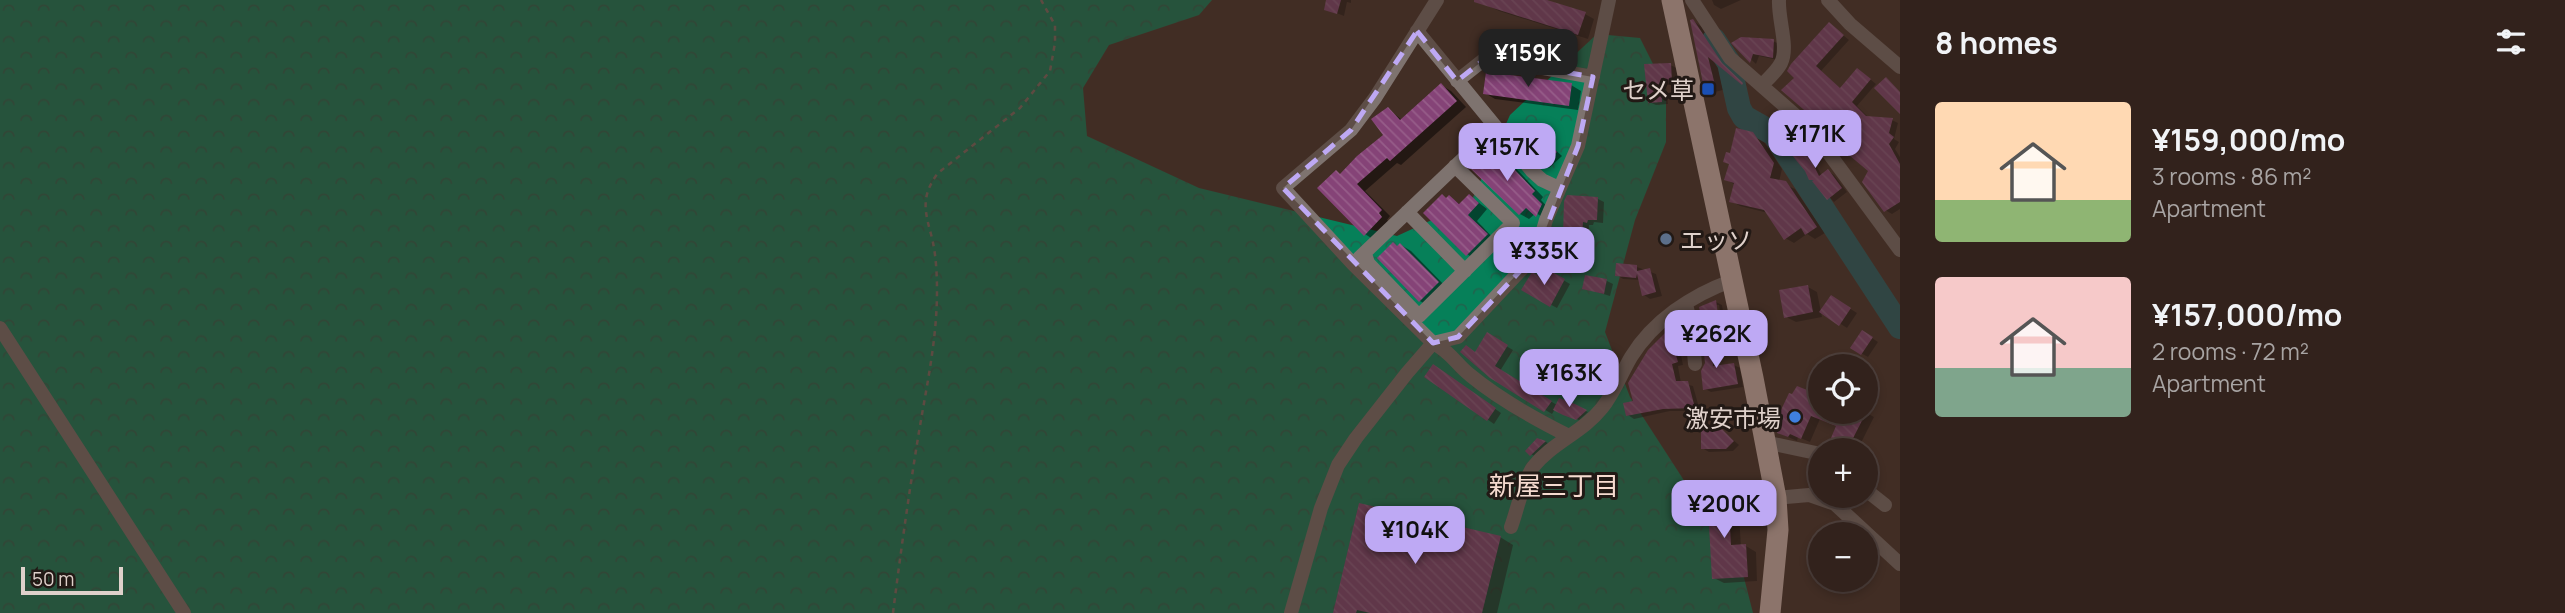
<!DOCTYPE html>
<meta charset="utf-8">
<style>
:root{--surface:#32221c;--page:#3a2a25;--text:#f1f3f6;--muted:#a8a4a3;--line:#4d3f3b;--accent:#bea9f4}
body{margin:0;font-family:Manrope,"Noto Sans JP",sans-serif;background:var(--page);color:var(--text);height:100vh;display:flex;flex-direction:column;font-size:26px;white-space:nowrap}
*{box-sizing:border-box;margin:0}
p{font-size:23px;color:var(--muted)}
.icon{flex:none;width:38px;height:38px;fill:none;stroke:currentColor;stroke-width:2;stroke-linecap:round;stroke-linejoin:round}
.map{position:relative;flex:1;overflow:hidden}
.side{display:flex;flex-direction:column;background:var(--surface);width:665px}
.side>*{flex:none}
.controls{position:absolute;left:1808px;top:354px;display:grid;gap:14px}
.controls a{display:grid;place-items:center;width:70px;height:70px;border-radius:50%;background:var(--surface);box-shadow:0 4px 10px #0003,0 0 0 2px var(--line);font-size:35px}
.scale{position:absolute;left:21px;bottom:18px;width:102px;box-sizing:border-box;padding-left:7px;border:4px solid #dfd1cb;border-top:0;font-size:19px;line-height:24px;white-space:nowrap;color:#dfd1cb;-webkit-text-stroke:5px #221915;paint-order:stroke}
.price{position:absolute;translate:-50% -60px;padding:0 16px;border-radius:14px;background:var(--accent);color:#111;font-size:23px;line-height:46px;filter:drop-shadow(0 2px 4px #0008)}
.price::after{content:'';position:absolute;left:50%;top:42px;width:21px;height:16px;margin-left:-10px;background:inherit;clip-path:polygon(0 0,100% 0,50% 100%)}
.price.active{background:#222;color:#fff}
ul{padding:0;list-style:none}
li{display:flex;align-items:center;gap:21px;height:175px;padding:0 35px}
li span{display:grid;place-items:center;flex:none;width:196px;height:140px;border-radius:7px;color:#555}
li>.icon{margin-inline-start:auto}
span .icon{width:84px;height:84px;fill:#fffc;stroke-width:1}
li b{font-size:30px}
h2{display:flex;justify-content:space-between;align-items:center;height:84px;padding:0 35px;font-size:30px}
main{display:flex;flex:1;min-height:0}
.map>svg:first-child{display:block}
.forest{fill:url(#forest-crowns)}
.shadow{fill:#0007}
.lines{fill:none;stroke-linecap:round;stroke-linejoin:round}
.river{stroke:#1c6369;stroke-width:24}
.building{fill:url(#building-back-hatch)}
.path{stroke:#7f6d65;stroke-width:2.5;stroke-dasharray:5 5;stroke-linecap:butt}
.minor{stroke:#7e736f;stroke-width:14}
.highway{stroke:#e6cac1;stroke-width:21}
.marked{fill:none;stroke:#bea9f4;stroke-width:5;stroke-dasharray:14 9;stroke-linejoin:round}
.transit-dot{fill:#1a4fb4;stroke:#221915;stroke-width:2.5}
.service-dot{fill:#5c6f8a;stroke:#221915;stroke-width:2.5}
.shop-dot{fill:#3f7fe0;stroke:#221915;stroke-width:2.5}
.labels{text-anchor:middle;dominant-baseline:central;stroke-width:6;stroke-linejoin:round;paint-order:stroke}
.poi-label{font-size:24px;fill:#dfd1cb;stroke:#221915;text-anchor:end}
.neighbourhood-label{font-size:26px;fill:#f5dacf;stroke:#221915}
</style>
<main>
<div class="map">
<svg width="1900" height="613" viewBox="0 0 1900 613">
<defs>
<pattern id="forest-crowns" width="20" height="18" patternUnits="userSpaceOnUse" patternTransform="scale(1.75)"><rect width="20" height="18" fill="#068059"/><path d="M2 6a3 3 0 1 1 6 0M12 15a3 3 0 1 1 6 0" fill="none" stroke="#1e664e"/></pattern>
<pattern id="building-back-hatch" width="6" height="6" patternUnits="userSpaceOnUse" patternTransform="scale(1.75)"><rect width="6" height="6" fill="#854377"/><path d="M-1 5l2 2M0 0l6 6M5-1l2 2" fill="none" stroke="#965d89"/></pattern>
</defs>
<rect width="100%" height="100%" fill="#422e25"/>
<!-- forest -->
<path class="forest" d="M0 0H1212L1199 15 1109 45 1083 88 1087 136 1199 188 1397 236 1471 202 1510 115 1597 34 1640 38 1666 90V142L1635 220 1605 332 1630 397 1742 570 1753 613H0Z"/>
<!-- shadow -->
<path class="shadow" d="M1328 0H1351V3L1347 2 1344 16 1326 9Z
M1489 0H1541L1585 14 1594 19 1588 39 1499 11 1489 6Z
M1712 0H1741L1721 9 1714 5Z
M1693 21 1702 27 1731 71 1750 88 1717 62 1723 90 1715 92 1706 87Z
M1830 24 1849 40 1821 71 1841 89 1864 74 1876 84 1857 106 1869 118 1892 120 1898 123 1894 139 1899 142 1895 149 1900 157V209L1892 214 1885 210 1870 171 1849 154 1841 151 1797 78Z
M1773 41 1779 44 1778 60 1759 56 1756 64 1734 43Z
M1670 65 1677 68 1678 85H1666L1668 104 1656 105 1649 102Z
M1441 85 1451 91 1466 107 1401 165 1397 163 1365 191 1390 216 1387 220 1391 223 1374 240 1365 234 1341 175 1385 135 1388 109 1402 120Z
M1571 85 1581 91 1578 110 1495 99 1485 93Z
M1753 134 1762 139 1782 169 1779 182 1795 189 1825 233 1815 239 1807 234 1794 243 1785 238 1768 213 1740 206 1731 201 1735 185 1726 179 1732 155Z
M1805 139 1820 154 1813 160 1822 176 1828 171 1834 175 1847 192 1834 202 1811 179Z
M1544 140 1562 156 1549 168 1531 151Z
M1491 153 1507 159 1543 197 1541 200 1551 211 1547 220 1536 213 1529 219 1520 214Z
M1470 196 1487 209 1477 221 1496 241 1476 260 1467 254 1448 199 1450 197 1461 205Z
M1598 199 1604 202 1603 223 1594 222 1593 225H1589L1587 254 1564 252 1558 249 1564 237Z
M1401 245 1411 251 1448 289 1430 307 1420 301 1379 258Z
M1637 267 1656 274 1662 296 1650 299 1644 295 1640 280 1623 279 1617 275Z
M1548 271 1570 284 1557 308 1524 290 1543 280Z
M1607 281 1613 284 1610 296 1584 288Z
M1808 287 1817 292 1822 317 1796 322 1786 317Z
M1838 301 1857 313 1847 328 1822 312Z
M1716 302 1722 305 1724 317 1721 318 1719 305H1715L1717 318 1709 320 1702 316Z
M1669 331 1680 335 1685 353 1681 355 1683 365 1678 366 1681 383 1693 386 1700 411H1670L1634 419 1628 415Z
M1863 332 1878 342 1868 357 1852 348Z
M1487 335 1513 350 1500 371 1557 405 1560 400 1588 412 1579 420 1555 409 1552 414 1491 377 1476 354Z
M1710 336 1716 340 1719 367 1734 365 1740 368 1743 387 1711 392 1705 389Z
M1440 370 1501 413 1494 424 1427 377Z
M1808 392H1820V411H1863L1874 417 1858 449 1841 442 1838 426 1820 419 1810 442 1798 437 1797 441 1779 433 1792 396Z
M1721 429 1739 445 1733 451 1709 452 1702 448Z
M1543 440 1549 444 1538 458 1531 454Z
M1728 491 1738 496 1741 547 1746 546 1756 552 1757 581 1724 583 1714 578Z
M1500 537 1513 545 1497 613H1335Z"/>
<g class="lines">
<!-- river -->
<path class="river" d="M1714 40 1729 63 1739 108 1744 117 1774 134 1900 327"/>
</g>
<!-- building -->
<path class="building" d="M1326 0H1341L1337 14 1324 10Z
M1474 0H1547L1586 12 1578 35 1474 2Z
M1693 19 1722 63 1743 83 1742 85 1708 57 1715 85 1704 88 1690 20Z
M1829 22 1844 35 1816 66 1840 88 1857 68 1871 79 1852 102 1866 116 1893 118 1889 133 1894 137 1889 144 1900 164V202L1884 212 1862 182 1868 171 1843 150 1840 153 1818 122 1781 90 1794 78 1787 71 1791 64Z
M1741 37 1774 39 1773 58 1753 54 1750 63 1731 43Z
M1671 63 1672 82 1661 83 1662 102 1648 103 1644 64Z
M1486 72 1572 83 1569 106 1483 94Z
M1886 77 1900 92V114L1874 88Z
M1441 83 1457 101 1390 161 1387 158 1357 184 1382 210 1379 213 1382 217 1364 236 1317 188 1336 170 1340 174 1357 156 1383 135 1371 119 1388 107 1400 120Z
M1736 128 1753 132 1774 163 1770 178 1786 181 1817 227 1805 235 1801 228 1784 240 1764 210 1729 202 1734 183 1724 180 1729 164 1723 162 1726 152 1730 153Z
M1804 136 1815 151 1809 156 1819 176 1828 169 1842 188 1827 200 1812 181 1814 180H1809L1805 171 1791 154V150L1804 139Z
M1544 138 1557 152 1541 165 1529 151Z
M1490 150 1494 155 1497 151 1535 191 1532 194 1542 204 1536 217 1526 208 1519 215 1471 169Z
M1442 194 1446 198 1449 195 1459 204 1469 194 1479 203 1468 215 1488 234 1466 256 1423 213Z
M1567 195 1598 197 1597 220H1588L1587 223 1583 222 1581 251 1556 250 1557 235H1563L1564 201Z
M1393 242 1397 246 1400 243 1439 282 1419 302 1377 258Z
M1616 263 1637 265V271L1650 268 1656 292 1642 296 1637 274 1636 278 1615 276Z
M1547 269 1565 279 1550 307 1521 290 1532 272 1542 277Z
M1585 275 1607 279 1604 294 1582 289Z
M1808 285 1813 312 1784 318 1779 290Z
M1831 295 1851 308 1839 326 1819 312Z
M1716 300 1718 314 1701 317 1699 307Z
M1669 329V332L1674 330 1680 350 1675 352 1678 362 1672 364 1676 381H1688L1695 408 1663 409 1626 416 1623 403 1633 401 1628 383 1648 350Z
M1862 330 1873 337 1861 355 1850 348Z
M1487 332 1508 345 1495 366 1552 401 1544 412 1490 378 1460 352 1466 345 1475 352Z
M1710 334 1713 366 1734 363 1738 384 1703 390 1701 371 1705 363 1702 335Z
M1433 364 1496 408 1487 421 1424 377Z
M1797 386 1807 390 1809 386 1820 391V411H1867L1849 446 1831 438 1836 426 1811 416 1801 439 1790 434 1788 437 1777 433 1778 429 1775 423 1789 393 1792 394Z
M1559 398 1575 404 1587 410 1576 420 1563 415 1553 410Z
M1701 427 1721 428 1734 441 1726 449H1701Z
M1537 438 1546 441 1530 456 1525 451Z
M1728 489 1731 545 1746 544 1748 577 1712 579 1707 490Z
M1359 503 1501 536 1482 613H1370L1357 610 1356 613H1333Z"/>
<g class="lines">
<!-- path -->
<path class="path" d="M893 613C900 557 908 500 917 444 925 393 937 343 937 291 937 274 936 255 932 238 925 212 920 197 938 173L1020 108 1050 71 1055 43V25L1041 0"/>
<!-- minor -->
<path class="minor" d="M1437 0 1375 98 1351 130 1283 188 1353 264 1433 343C1451 352 1456 364 1470 375 1500 400 1535 419 1569 436
M1692 0 1730 58 1811 129 1900 250
M1828 0 1850 24 1900 67
M1417 31 1532 171 1542 180 1559 188
M1457 81 1486 58 1593 77
M1762 85C1768 79 1777 71 1781 63 1789 47 1778 20 1779 0
M1407 212 1465 271
M1365 254 1368 263 1419 316 1513 223 1455 166
M1359 258 1467 155 1497 130
M1686 304 1692 330 1695 364
M0 328 184 613
M1764 442 1816 453 1820 457
M1866 490 1885 505
M1776 498 1809 495 1835 504 1900 564
M1511 527C1517 511 1523 481 1533 467 1552 443 1583 432 1602 408 1614 393 1621 374 1631 357 1653 321 1692 295 1731 281
M1291 613 1321 508 1338 465 1356 438 1407 373 1433 343 1458 337 1536 254 1546 220 1578 146 1609 0"/>
<!-- highway -->
<path class="highway" d="M1672 0 1753 378 1776 498 1778 530 1770 613"/>
</g>
<!-- marked area -->
<path d="M0 0H1900V613H0ZM1417 31 1457 81 1486 58 1593 77 1578 146 1536 254 1458 337 1433 343 1283 188 1351 130Z" fill="#422e25" fill-opacity=".55" fill-rule="evenodd"/>
<path class="marked" d="M1417 31 1457 81 1486 58 1593 77 1578 146 1536 254 1458 337 1433 343 1283 188 1351 130Z"/>
<!-- markers -->
<rect class="transit-dot" x="1701" y="82" width="14" height="14" rx="3.5"/>
<circle class="service-dot" cx="1666" cy="239" r="7"/>
<circle class="shop-dot" cx="1795" cy="417" r="7"/>
<g class="labels">
<!-- poi labels -->
<g class="poi-label">
<text x="1694" y="89">セメ草</text>
<text x="1680" y="239" text-anchor="start">エッソ</text>
<text x="1781" y="417">激安市場</text>
</g>
<!-- neighbourhood labels -->
<g class="neighbourhood-label">
<text x="1554" y="485">新屋三丁目</text>
</g>
</g>
</svg>
<div class="controls">
<a><svg class="icon" aria-label="locate" viewBox="0 0 24 24"><circle cx="12" cy="12" r="6"/><path d="M12 2v4M12 18v4M2 12h4M18 12h4"/></svg></a>
<a>+</a>
<a>−</a>
</div>
<div class="scale">50 m</div>
<b class="price active" style="left:1528px;top:89px">¥159K</b>
<b class="price" style="left:1815px;top:170px">¥171K</b>
<b class="price" style="left:1507px;top:183px">¥157K</b>
<b class="price" style="left:1544px;top:287px">¥335K</b>
<b class="price" style="left:1716px;top:370px">¥262K</b>
<b class="price" style="left:1569px;top:409px">¥163K</b>
<b class="price" style="left:1724px;top:540px">¥200K</b>
<b class="price" style="left:1415px;top:566px">¥104K</b>
</div>
<section class="side">
<h2>8 homes<svg class="icon" aria-label="filters" viewBox="0 0 24 24"><path d="M4 7h16M4 17h16"/><circle cx="9" cy="7" r="2"/><circle cx="15" cy="17" r="2"/></svg></h2>
<ul>
<li><span style="background:linear-gradient(#ffd9b3 70%,#8fb573 0)"><svg class="icon" aria-label="home" viewBox="0 0 24 24"><path d="M3 11l9-7 9 7M6 9v11h12V9"/></svg></span><div><b>¥159,000/mo</b><p>3 rooms · 86 m²</p><p>Apartment</p></div></li>
<li><span style="background:linear-gradient(#f6c9c9 65%,#7fa58c 0)"><svg class="icon" aria-label="home" viewBox="0 0 24 24"><path d="M3 11l9-7 9 7M6 9v11h12V9"/></svg></span><div><b>¥157,000/mo</b><p>2 rooms · 72 m²</p><p>Apartment</p></div></li>
</ul>
</section>
</main>
